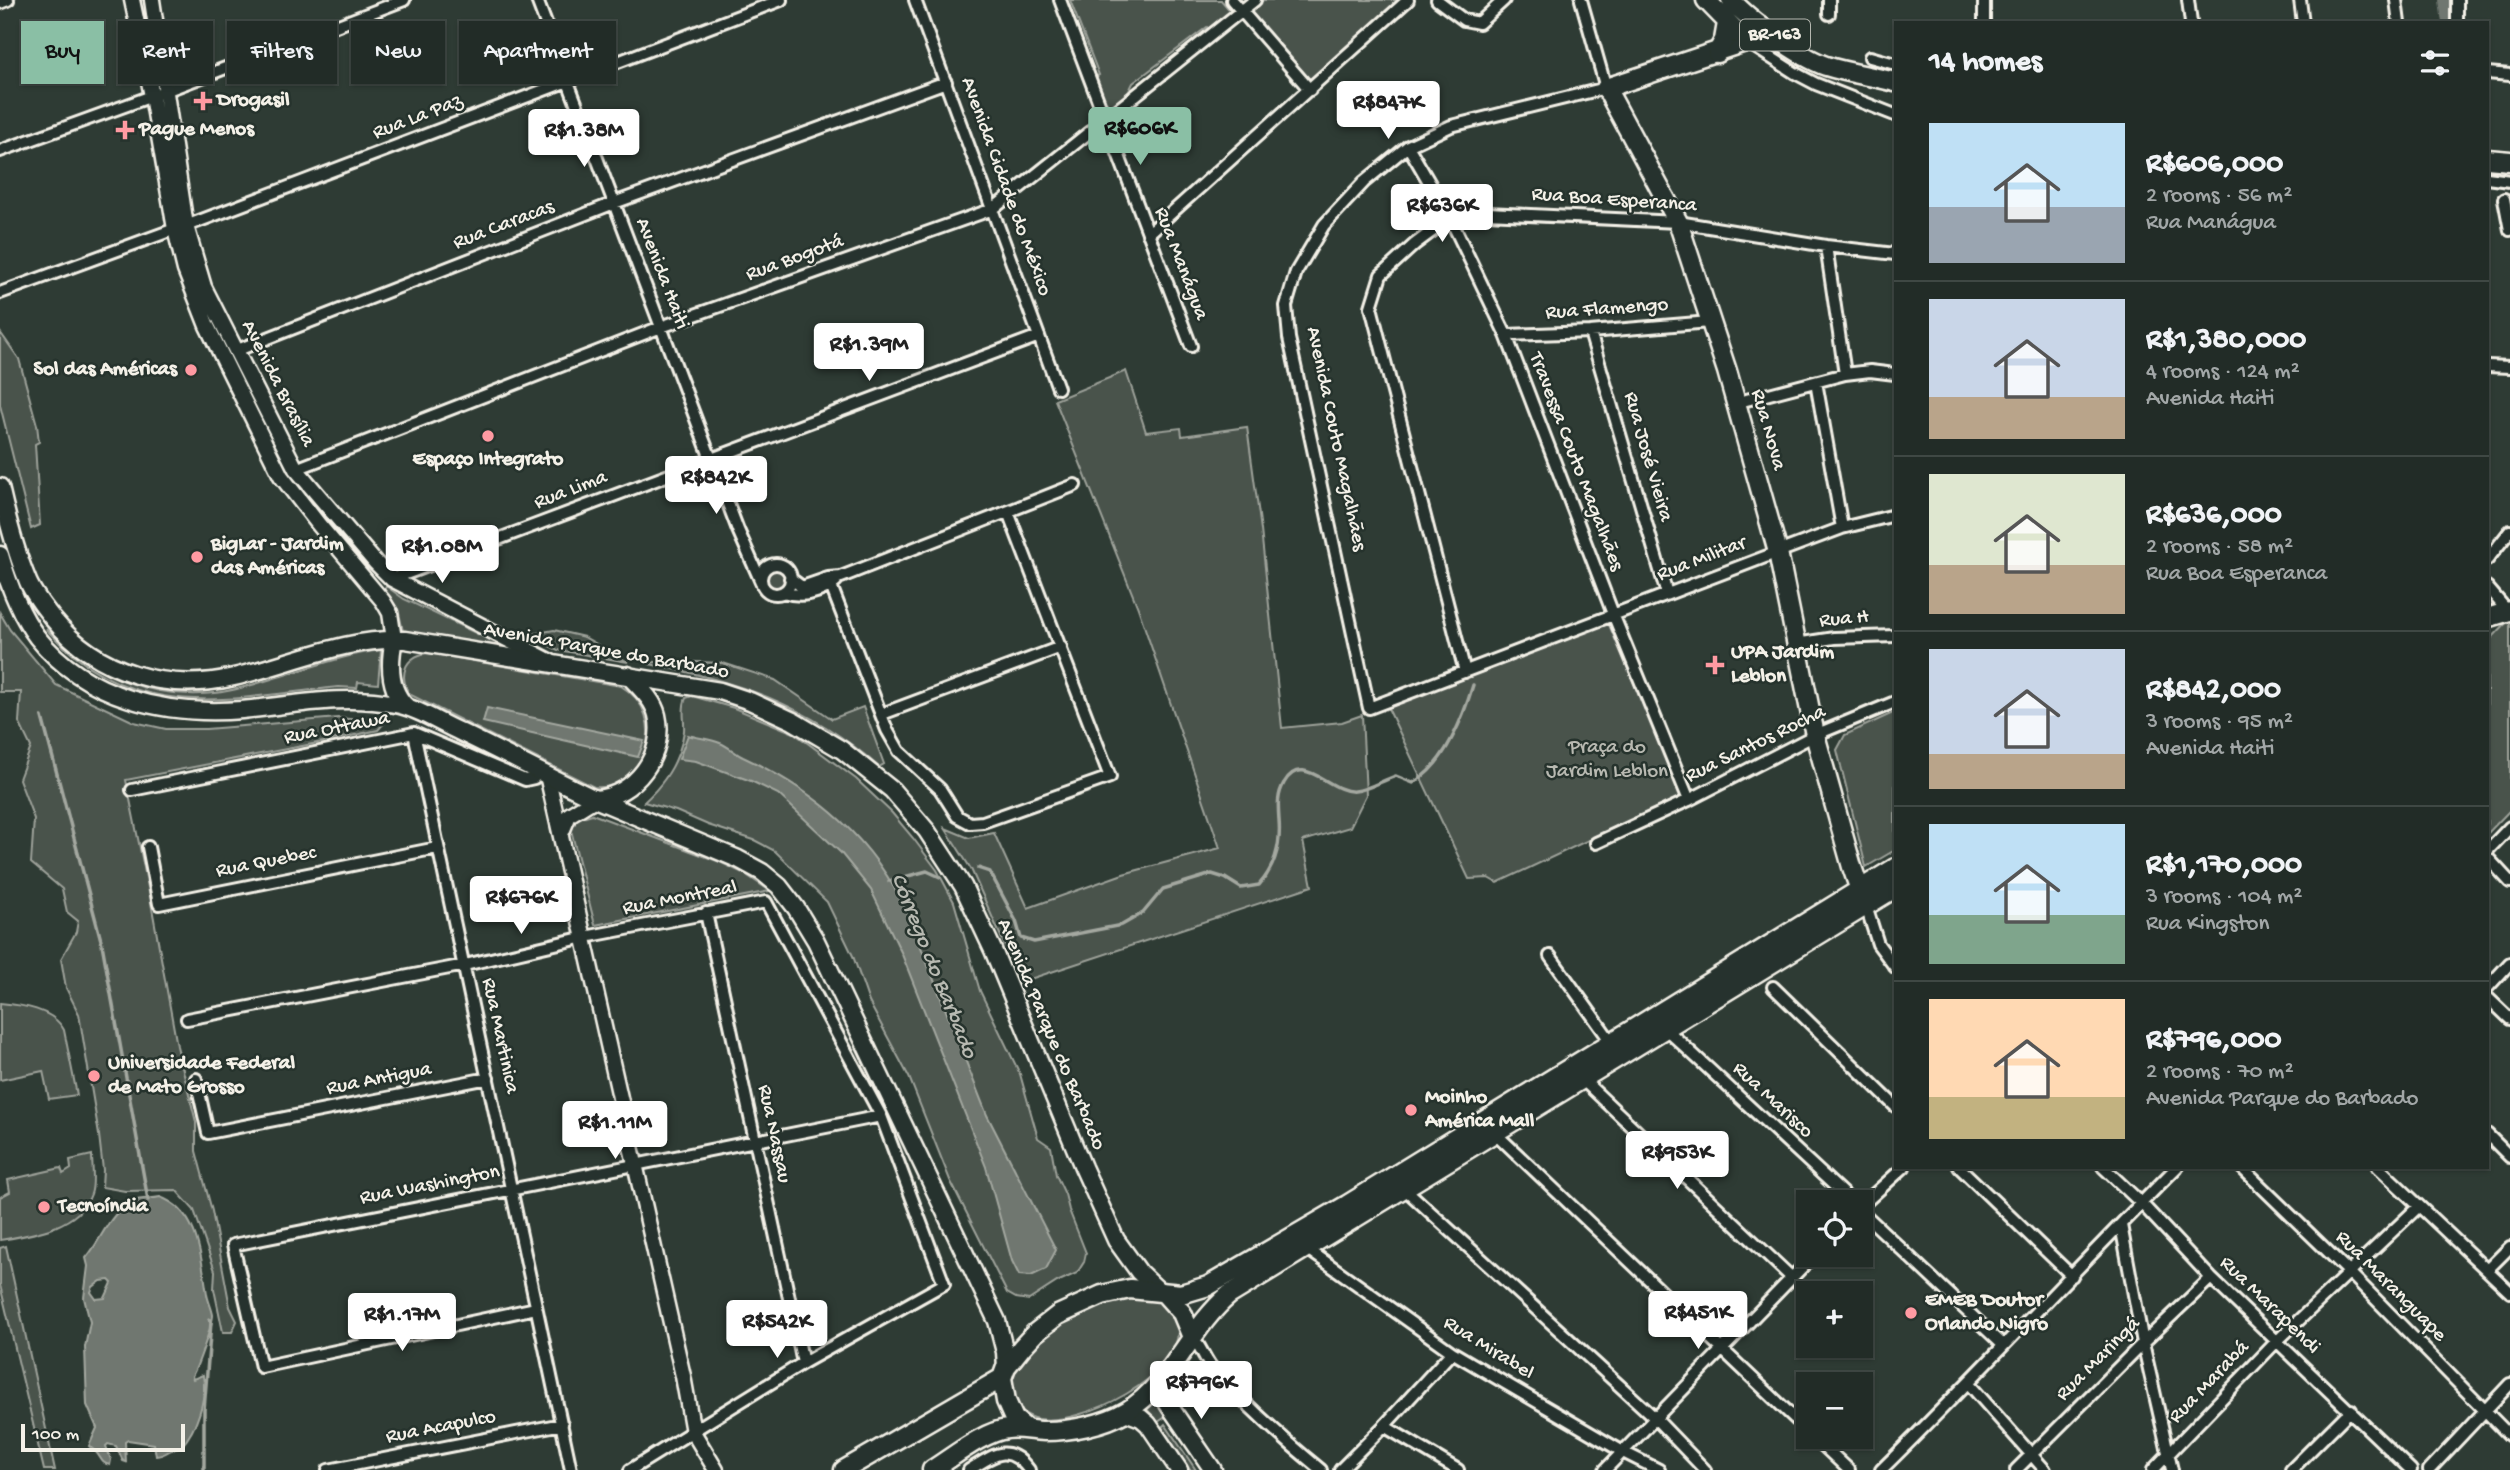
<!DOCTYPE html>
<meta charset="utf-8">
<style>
:root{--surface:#222c27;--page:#2a342f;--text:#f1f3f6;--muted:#a2a7a7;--line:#3f4844;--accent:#8abfa5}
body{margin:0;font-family:"Gochi Hand",sans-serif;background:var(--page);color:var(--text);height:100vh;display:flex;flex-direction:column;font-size:26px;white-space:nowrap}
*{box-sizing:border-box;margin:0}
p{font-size:23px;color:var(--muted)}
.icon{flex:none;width:38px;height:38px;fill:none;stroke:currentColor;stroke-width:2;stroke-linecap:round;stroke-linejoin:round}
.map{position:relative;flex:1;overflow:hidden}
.sheet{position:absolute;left:1894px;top:21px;width:595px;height:1148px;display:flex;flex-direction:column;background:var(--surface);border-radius:0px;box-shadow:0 2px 5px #0004,0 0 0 2px var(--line)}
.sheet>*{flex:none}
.banner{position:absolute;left:21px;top:21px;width:665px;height:63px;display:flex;gap:14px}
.fabs{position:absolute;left:1796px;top:1190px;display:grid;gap:14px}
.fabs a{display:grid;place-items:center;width:77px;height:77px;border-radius:0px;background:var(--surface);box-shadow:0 2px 5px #0004,0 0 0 2px var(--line);font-size:35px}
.scale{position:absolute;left:21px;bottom:18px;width:164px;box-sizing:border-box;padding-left:7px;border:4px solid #f4f1e8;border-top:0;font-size:19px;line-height:24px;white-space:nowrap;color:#f4f1e8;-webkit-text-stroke:5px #26332d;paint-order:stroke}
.price{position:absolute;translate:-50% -60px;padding:0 16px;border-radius:7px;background:#fff;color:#222;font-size:23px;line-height:46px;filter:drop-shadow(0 2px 4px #0008)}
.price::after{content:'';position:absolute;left:50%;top:42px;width:21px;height:16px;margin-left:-10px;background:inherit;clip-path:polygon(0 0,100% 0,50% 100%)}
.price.on{background:var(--accent);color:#111}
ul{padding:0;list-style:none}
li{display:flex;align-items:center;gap:21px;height:175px;padding:0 35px}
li+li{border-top:2px solid var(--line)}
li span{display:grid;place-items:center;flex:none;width:196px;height:140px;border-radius:0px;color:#555}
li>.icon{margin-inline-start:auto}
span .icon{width:84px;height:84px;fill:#fffc;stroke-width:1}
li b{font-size:30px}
h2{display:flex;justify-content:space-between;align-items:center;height:84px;padding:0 35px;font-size:30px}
.pill{padding:0 24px;border-radius:0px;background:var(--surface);box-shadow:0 2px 5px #0004,0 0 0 2px var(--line);font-size:24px;line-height:63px}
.pill.on{background:var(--accent);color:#111}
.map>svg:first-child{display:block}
.green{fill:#48524c;stroke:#9ea29a;stroke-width:2}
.water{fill:#6f7770;stroke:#a4a8a0;stroke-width:2;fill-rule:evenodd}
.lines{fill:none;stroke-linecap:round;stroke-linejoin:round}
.stream{stroke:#a4a8a0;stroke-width:3.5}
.canal{stroke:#6f7770;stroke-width:12}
.minor-casing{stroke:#f4f1e8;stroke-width:16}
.tertiary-casing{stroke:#f4f1e8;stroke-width:19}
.secondary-casing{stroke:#f4f1e8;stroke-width:21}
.primary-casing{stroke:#f4f1e8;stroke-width:23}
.trunk-casing{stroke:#f4f1e8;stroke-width:23}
.minor{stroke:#26332d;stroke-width:10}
.tertiary{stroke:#26332d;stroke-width:14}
.secondary{stroke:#26332d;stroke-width:16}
.primary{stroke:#26332d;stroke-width:18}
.trunk{stroke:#26332d;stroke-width:18}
.poi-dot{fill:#ff9aa2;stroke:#26332d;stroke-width:2.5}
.labels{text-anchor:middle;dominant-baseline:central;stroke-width:5;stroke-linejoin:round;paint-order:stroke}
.shield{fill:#26332d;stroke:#b6b8b0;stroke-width:2}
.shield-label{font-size:19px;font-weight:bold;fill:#f4f1e8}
.poi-label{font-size:21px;font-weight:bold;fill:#f4f1e8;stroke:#26332d;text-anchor:start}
.street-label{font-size:21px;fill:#f4f1e8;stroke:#26332d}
.park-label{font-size:21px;fill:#b8b9b1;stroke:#26332d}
.water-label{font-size:23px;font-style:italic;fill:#b8bab2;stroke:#26332d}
</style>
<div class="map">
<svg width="2510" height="1470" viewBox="0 0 2510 1470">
<rect width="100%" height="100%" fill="#2e3b34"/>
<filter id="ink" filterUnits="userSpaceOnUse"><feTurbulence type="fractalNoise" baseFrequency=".0143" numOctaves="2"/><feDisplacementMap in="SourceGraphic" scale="14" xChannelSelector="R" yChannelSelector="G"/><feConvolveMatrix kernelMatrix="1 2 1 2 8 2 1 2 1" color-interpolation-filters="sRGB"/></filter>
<g filter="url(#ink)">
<!-- green -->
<path class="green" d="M135 0H145L147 2 159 76 155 77Z
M1070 0H1221L1234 15 1212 32 1207 27 1133 83 1124 101 1110 110 1105 108 1093 78 1099 75Z
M1263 0H1403L1309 82 1249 13Z
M0 332 19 359 37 425 39 442 35 444 40 525 31 529 0 405Z
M1126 371 1146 432 1181 428 1182 436 1247 427 1261 530 1282 728 1342 722 1362 715 1366 795 1350 827 1303 841 1312 886 1021 982 971 869 945 828 969 838 994 833 1028 908 1123 874 1220 848 1138 608 1055 400Z
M765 579a11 11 0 1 1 22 0a11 11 0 1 1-22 0Z
M386 586 404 599 505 647 403 631 398 609 384 590Z
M0 613 10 630 56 685 134 722 166 729H206L338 718 385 722 378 730 323 742 126 780 150 897 177 1046 196 1122V1151L212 1211 230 1307 237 1321 232 1332H223L214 1289 215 1271 194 1210 176 1190 125 1191 102 1187 103 1170 99 1135 79 1014 66 988 61 959 76 932 78 921 67 912 62 889 31 863 34 819 19 779 31 747 19 722 21 692H0Z
M2510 619V810L2487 834V643Z
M1607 620 1682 796 1497 883 1488 878 1469 879 1387 706Z
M46 629C92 674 151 700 215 693 240 690 264 681 288 674 318 665 349 654 381 650L378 684 358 682 357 688 339 687C223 699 134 725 46 629Z
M554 630 584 637 628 662 558 650 526 635Z
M427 653 621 686C672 716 644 792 594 787L409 694C399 675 404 657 427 653Z
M669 661 723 663 775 680 832 719 863 707 884 764 879 767C808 704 735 680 644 663Z
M692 696 734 708 794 733 856 779 892 813 913 838 937 870 954 902 980 991 1020 1074 1038 1138 1051 1147 1056 1175 1065 1194 1069 1210 1086 1253 1084 1262 1077 1273 1057 1282 1029 1300 1016 1298 1007 1293 950 1180 909 1077 869 1002 853 956 827 902 775 851 754 840 708 825 676 811 644 802C665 783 680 760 684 731 685 720 681 708 686 698Z
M1895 712V850L1866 867 1837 750 1845 735Z
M592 814 720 862 745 874 770 891 595 925 571 830 576 819Z
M0 1003C22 1005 53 1009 64 1030L77 1095 49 1099 43 1071 0 1080Z
M92 1155C92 1167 95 1183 91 1194 79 1228 30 1235 0 1240V1197L10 1192 8 1180 61 1168 63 1174 71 1169 70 1160Z
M6 1246 55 1470H44L0 1285V1248Z
M1121 1296 1157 1298C1165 1306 1177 1315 1178 1327 1183 1376 1081 1426 1039 1419 1026 1417 1016 1408 1012 1396 1003 1371 1046 1328 1067 1318 1084 1310 1103 1303 1121 1296Z
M1155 1399 1167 1416 1158 1422 1145 1407Z
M1165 1424 1196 1470H1190L1162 1427Z"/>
<!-- water -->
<path class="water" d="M487 708 644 741 638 757 483 722Z
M688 735C698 738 710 739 720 743 728 746 735 753 743 757 818 792 873 839 908 914L987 1115 1056 1250 1046 1269 1031 1276 1019 1275 1012 1261 986 1167 901 952 871 890 841 853 778 794 751 781 696 761 679 759Z
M160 1197C199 1211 201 1257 207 1294 208 1301 212 1308 213 1315 213 1323 197 1368 192 1376L193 1379 203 1375C207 1399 197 1429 181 1447 171 1447 166 1456 156 1456L154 1444 128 1440 125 1442 126 1462 123 1461 116 1446 108 1444 106 1446 111 1460 110 1465C100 1463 102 1458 95 1451 93 1449 91 1448 89 1446L97 1428 87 1405 85 1347 90 1322 84 1298 88 1266 86 1258C102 1240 110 1208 137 1200 145 1198 152 1199 160 1197ZM109 1280 112 1283 105 1298 96 1299 91 1292 93 1287 101 1281Z"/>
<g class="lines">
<!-- stream -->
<path class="stream" d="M42 717 102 944 148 1200
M978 868 990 872 1016 921 1021 938 1034 942 1122 925 1143 913 1163 889 1212 874 1225 878 1241 888 1259 885C1275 867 1281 844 1279 820 1278 806 1277 795 1284 783 1302 750 1331 794 1355 791 1368 790 1383 780 1396 776L1413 783C1445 765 1463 718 1473 685
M889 881 927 871 940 877
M204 1470V1410L211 1322 209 1319"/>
<!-- canal -->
<path class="canal" d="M2445 0 2448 23"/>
<!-- minor casing -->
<g class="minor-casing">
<path id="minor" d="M537 0 738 530 761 582
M915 0 1058 388
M1060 0 1191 346
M1232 0 1310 90
M1437 0 1464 20 1479 23 1504 0
M1581 0 1606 88 1451 126 1408 146 1364 182 1324 225 1296 272 1286 306 1289 338 1369 708 1778 552 1842 528 1895 515
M1984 0V23
M2188 0 2191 23
M2300 0 2303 23
M2396 0 2399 23
M0 3 8 0
M1829 14V0
M2457 23V0
M1747 42 1795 73 1816 84 1895 115
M1870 57 1895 64
M2487 73 2510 75
M1408 146 1450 218 1506 335 1613 614 1689 800
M0 151 152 96 404 0
M2487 178 2510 181
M2504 199 2510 230
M186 226 781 0
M1148 234 1408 0
M1826 246 1845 374
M0 293 175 229
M1590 332 1667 594
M1506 335 1590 332 1710 322
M235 351 614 203 946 82
M2487 366 2510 367
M1816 382 1842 528
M1735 403 1845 374 1870 371 1895 374
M296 469 661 327 993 209 1255 0
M2487 560 2510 531
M761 579a15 15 0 1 1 30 0a15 15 0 1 1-30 0Z
M790 578 802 587 828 578 841 577 1075 485
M828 578 887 730 899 751 940 789 957 816 970 823 983 822 1110 777 1008 512
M392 579 1039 336
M2487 587 2510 614
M783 592C801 598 821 594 836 581
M1796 644 1834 638 1895 636
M1465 672 1371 307 1381 275 1415 244 1450 218 1487 213 1678 222 1826 246 1895 254
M882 714 1061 647
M414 733 571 1470
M132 790 414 733 525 780 534 778 540 771
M1596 843 1689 800 1815 735 1895 702
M148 847 159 904 437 848
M2487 851 2510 827
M2487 857 2510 882
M1866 906 1878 944 1895 967
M706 913 803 1363
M1550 956 1612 1043
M1773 987 1895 1106
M2487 988 2510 963
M2487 997 2510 1019
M187 1019 465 965 585 937 766 902 881 1116 944 1284 803 1363 630 1470
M1666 1029 1852 1202
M196 1079 208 1133 488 1078
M1583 1080 1792 1278
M1494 1132 1808 1431
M2487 1134 2510 1157
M1959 1167 2072 1276
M2103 1167 2141 1203 2211 1278 2411 1470
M2241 1167 2349 1272 2510 1436
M2378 1167 2510 1292
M1404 1188 1656 1419 1705 1470
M1860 1207 1904 1167
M1860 1210 2003 1345
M2121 1225 2143 1343 2172 1470
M1306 1248 1452 1352 1623 1452 1659 1470
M2488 1269 2510 1247
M536 1308 261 1367 233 1245 881 1116
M1192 1337C1201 1346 1204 1359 1213 1369 1246 1405 1283 1439 1321 1470
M1969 1384 2045 1470
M1384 1426 1458 1470
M1814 1437 1849 1470
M328 1470 562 1424
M969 1470C994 1455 1008 1442 1029 1470
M1340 1470 1384 1426 1452 1352
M1605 1470 1814 1255
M1881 1470C1982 1371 2077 1267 2177 1167
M2016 1470 2143 1343 2211 1278
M2153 1470 2278 1340 2418 1207
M2291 1470 2351 1410
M2429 1470 2510 1384"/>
</g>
<!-- tertiary casing -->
<g class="tertiary-casing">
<path id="tertiary" d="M132 0 152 96 175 229 185 270 207 326 281 476 319 525 383 601 390 613 394 639
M152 0 186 226 204 287 296 469 375 562 392 579 551 662
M547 775 683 1376 693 1432 716 1470
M561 834 569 815 595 799"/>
</g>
<!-- secondary casing -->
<g class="secondary-casing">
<path id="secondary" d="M0 487C7 518 15 550 27 579 32 593 44 607 53 619 97 673 167 693 234 677 290 664 347 637 405 640L720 691 750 701 793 721 842 750 892 790 927 831 963 886 993 950 1083 1167 1116 1240 1139 1272 1158 1290
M0 555C8 583 19 613 37 637 86 699 167 716 242 710 293 705 344 694 395 704 417 708 438 722 458 731 504 753 549 777 595 799 635 796 666 754 657 715 653 699 639 687 628 675
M394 639C389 663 388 690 407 707
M595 799 738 859 762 872 779 886 796 908 816 941 997 1321 1005 1352 1006 1367
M1164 1379 1168 1404 1213 1470
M1125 1412 1141 1418 1148 1424 1179 1470"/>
</g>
<!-- primary casing -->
<g class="primary-casing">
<path id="primary" d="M1777 36 1760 37 1606 88 1678 222 1727 371 1778 552 1815 735 1852 867 1863 899
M2487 618 2510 611
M1165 1294 1182 1313 1192 1337
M1025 1428 1014 1419 1006 1401 1002 1378 1006 1367 1022 1347 1035 1333 1058 1315 1102 1295 1130 1289 1181 1294 1208 1286 1347 1205 1895 868
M844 1470 1002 1378
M932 1470C953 1457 983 1432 1007 1429 1020 1427 1031 1431 1044 1431 1071 1431 1103 1425 1127 1411 1173 1382 1189 1329 1229 1295L1895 888"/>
</g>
<!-- trunk casing -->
<g class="trunk-casing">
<path id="trunk" d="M1706 0 1747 42
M1731 0C1749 20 1800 57 1826 66 1848 73 1872 76 1895 82
M1717 53 1724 40 1727 23
M2487 159 2510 161"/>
</g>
<!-- minor -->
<use href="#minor" class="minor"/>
<!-- tertiary -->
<use href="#tertiary" class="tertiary"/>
<!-- secondary -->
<use href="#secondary" class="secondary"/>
<!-- primary -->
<use href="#primary" class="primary"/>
<!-- trunk -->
<use href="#trunk" class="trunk"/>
</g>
</g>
<!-- markers -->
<g class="poi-dot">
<path d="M199.5 90.5h7v7h7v7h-7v7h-7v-7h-7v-7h7z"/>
<path d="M121.5 119.5h7v7h7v7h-7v7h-7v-7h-7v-7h7z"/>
<circle cx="191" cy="370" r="7"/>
<circle cx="488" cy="436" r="7"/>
<circle cx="197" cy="557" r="7"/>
<path d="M1711.5 654.5h7v7h7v7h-7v7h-7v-7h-7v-7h7z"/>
<circle cx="94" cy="1076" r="7"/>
<circle cx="1411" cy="1110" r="7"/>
<circle cx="44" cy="1207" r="7"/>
<circle cx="1911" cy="1313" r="7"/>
</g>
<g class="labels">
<!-- shield labels -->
<rect class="shield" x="1740" y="19.5" width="70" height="31" rx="5"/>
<g class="shield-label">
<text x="1775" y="35">BR-163</text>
</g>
<!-- poi labels -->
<g class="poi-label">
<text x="217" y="101">Drogasil</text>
<text x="139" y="130">Pague Menos</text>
<text x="177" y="370" text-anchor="end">Sol das Américas</text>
<text x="488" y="460" text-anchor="middle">Espaço Integrato</text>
<text x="211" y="545">BigLar - Jardim<tspan x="211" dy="24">das Américas</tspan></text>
<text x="1731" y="653">UPA Jardim<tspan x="1731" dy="24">Leblon</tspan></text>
<text x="108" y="1064">Universidade Federal<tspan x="108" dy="24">de Mato Grosso</tspan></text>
<text x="1425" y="1098">Moinho<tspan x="1425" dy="24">América Mall</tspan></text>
<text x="58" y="1207">Tecnoíndia</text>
<text x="1925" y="1301">EMEB Doutor<tspan x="1925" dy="24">Orlando Nigro</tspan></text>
</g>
<!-- street labels -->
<g class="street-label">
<text transform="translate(418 118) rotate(-21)">Rua La Paz</text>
<text transform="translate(1005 187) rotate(70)">Avenida Cidade do México</text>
<text transform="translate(1614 201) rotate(4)">Rua Boa Esperanca</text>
<text transform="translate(504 226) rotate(-21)">Rua Caracas</text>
<text transform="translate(795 259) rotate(-20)">Rua Bogotá</text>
<text transform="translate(1180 264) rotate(69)">Rua Manágua</text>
<text transform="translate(661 274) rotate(69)">Avenida Haiti</text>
<text transform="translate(1607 310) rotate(-4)">Rua Flamengo</text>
<text transform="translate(277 384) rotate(63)">Avenida Brasília</text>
<text transform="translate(1767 430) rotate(74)">Rua Nova</text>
<text transform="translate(1335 439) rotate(78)">Avenida Couto Magalhães</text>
<text transform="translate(1647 457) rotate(74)">Rua José Vieira</text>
<text transform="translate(1575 462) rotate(69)">Travessa Couto Magalhães</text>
<text transform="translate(571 491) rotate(-21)">Rua Lima</text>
<text transform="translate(1702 560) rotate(-21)">Rua Militar</text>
<text transform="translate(1844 620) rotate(-5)">Rua H</text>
<text transform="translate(606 652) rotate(10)">Avenida Parque do Barbado</text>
<text transform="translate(337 729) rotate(-11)">Rua Ottawa</text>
<text transform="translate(1756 745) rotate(-26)">Rua Santos Rocha</text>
<text transform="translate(266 863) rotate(-11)">Rua Quebec</text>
<text transform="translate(680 899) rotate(-11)">Rua Montreal</text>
<text transform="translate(1050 1035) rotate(67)">Avenida Parque do Barbado</text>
<text transform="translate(499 1036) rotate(78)">Rua Martinica</text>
<text transform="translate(379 1080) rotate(-11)">Rua Antigua</text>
<text transform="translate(1772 1101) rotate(43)">Rua Marisco</text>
<text transform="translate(773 1134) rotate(78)">Rua Nassau</text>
<text transform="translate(430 1186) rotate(-11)">Rua Washington</text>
<text transform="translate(2390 1287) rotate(45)">Rua Maranguape</text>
<text transform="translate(2269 1306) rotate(44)">Rua Marapendi</text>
<text transform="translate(1488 1349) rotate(32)">Rua Mirabel</text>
<text transform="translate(2099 1360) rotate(-45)">Rua Maringá</text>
<text transform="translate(2210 1383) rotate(-46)">Rua Marabá</text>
<text transform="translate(441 1428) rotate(-11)">Rua Acapulco</text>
</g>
<!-- park labels -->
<g class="park-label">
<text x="1607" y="748">Praça do<tspan x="1607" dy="24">Jardim Leblon</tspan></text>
</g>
<!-- water labels -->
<g class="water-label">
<text transform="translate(933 966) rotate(68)">Córrego do Barbado</text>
</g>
</g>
</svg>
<div class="fabs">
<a><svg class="icon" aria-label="locate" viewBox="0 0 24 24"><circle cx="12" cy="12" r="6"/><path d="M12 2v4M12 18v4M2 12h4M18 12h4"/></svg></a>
<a>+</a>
<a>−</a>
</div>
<div class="scale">100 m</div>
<b class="price" style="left:1388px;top:141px">R$847K</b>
<b class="price on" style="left:1140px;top:167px">R$606K</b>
<b class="price" style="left:584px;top:169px">R$1.38M</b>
<b class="price" style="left:1442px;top:244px">R$636K</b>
<b class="price" style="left:869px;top:383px">R$1.39M</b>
<b class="price" style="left:716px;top:516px">R$842K</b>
<b class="price" style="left:442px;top:585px">R$1.08M</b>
<b class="price" style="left:521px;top:936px">R$676K</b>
<b class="price" style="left:615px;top:1161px">R$1.11M</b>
<b class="price" style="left:1677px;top:1191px">R$953K</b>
<b class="price" style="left:1698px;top:1351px">R$451K</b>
<b class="price" style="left:402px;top:1353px">R$1.17M</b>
<b class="price" style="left:777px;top:1360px">R$542K</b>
<b class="price" style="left:1201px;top:1421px">R$796K</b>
<div class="banner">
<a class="pill on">Buy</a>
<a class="pill">Rent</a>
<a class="pill">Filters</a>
<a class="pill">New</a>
<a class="pill">Apartment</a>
</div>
<section class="sheet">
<h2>14 homes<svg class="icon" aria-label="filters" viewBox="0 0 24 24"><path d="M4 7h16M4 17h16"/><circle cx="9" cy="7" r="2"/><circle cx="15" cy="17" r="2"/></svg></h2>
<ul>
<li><span style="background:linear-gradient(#bfe0f5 60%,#9aa5b1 0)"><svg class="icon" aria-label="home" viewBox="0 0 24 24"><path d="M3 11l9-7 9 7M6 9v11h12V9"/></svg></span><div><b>R$606,000</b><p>2 rooms · 56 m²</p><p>Rua Manágua</p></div></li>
<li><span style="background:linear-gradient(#c9d6e8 70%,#b9a48a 0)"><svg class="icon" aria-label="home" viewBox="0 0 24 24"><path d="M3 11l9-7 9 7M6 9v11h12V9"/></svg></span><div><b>R$1,380,000</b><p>4 rooms · 124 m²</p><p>Avenida Haiti</p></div></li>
<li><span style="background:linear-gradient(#dfe7d0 65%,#b9a48a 0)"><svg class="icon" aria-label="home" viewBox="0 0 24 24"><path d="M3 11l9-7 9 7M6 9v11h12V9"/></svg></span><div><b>R$636,000</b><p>2 rooms · 58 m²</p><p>Rua Boa Esperanca</p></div></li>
<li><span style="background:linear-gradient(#c9d6e8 75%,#b9a48a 0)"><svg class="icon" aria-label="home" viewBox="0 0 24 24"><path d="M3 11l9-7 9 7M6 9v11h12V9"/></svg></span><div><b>R$842,000</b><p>3 rooms · 95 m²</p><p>Avenida Haiti</p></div></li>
<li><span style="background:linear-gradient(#bfe0f5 65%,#7fa58c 0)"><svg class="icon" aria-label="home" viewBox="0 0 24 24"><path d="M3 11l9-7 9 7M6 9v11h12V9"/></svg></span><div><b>R$1,170,000</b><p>3 rooms · 104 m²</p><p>Rua Kingston</p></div></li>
<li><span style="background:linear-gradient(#ffd9b3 70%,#c2b280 0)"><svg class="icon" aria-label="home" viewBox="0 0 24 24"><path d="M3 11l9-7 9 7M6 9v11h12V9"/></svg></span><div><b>R$796,000</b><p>2 rooms · 70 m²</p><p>Avenida Parque do Barbado</p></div></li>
</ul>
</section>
</div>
